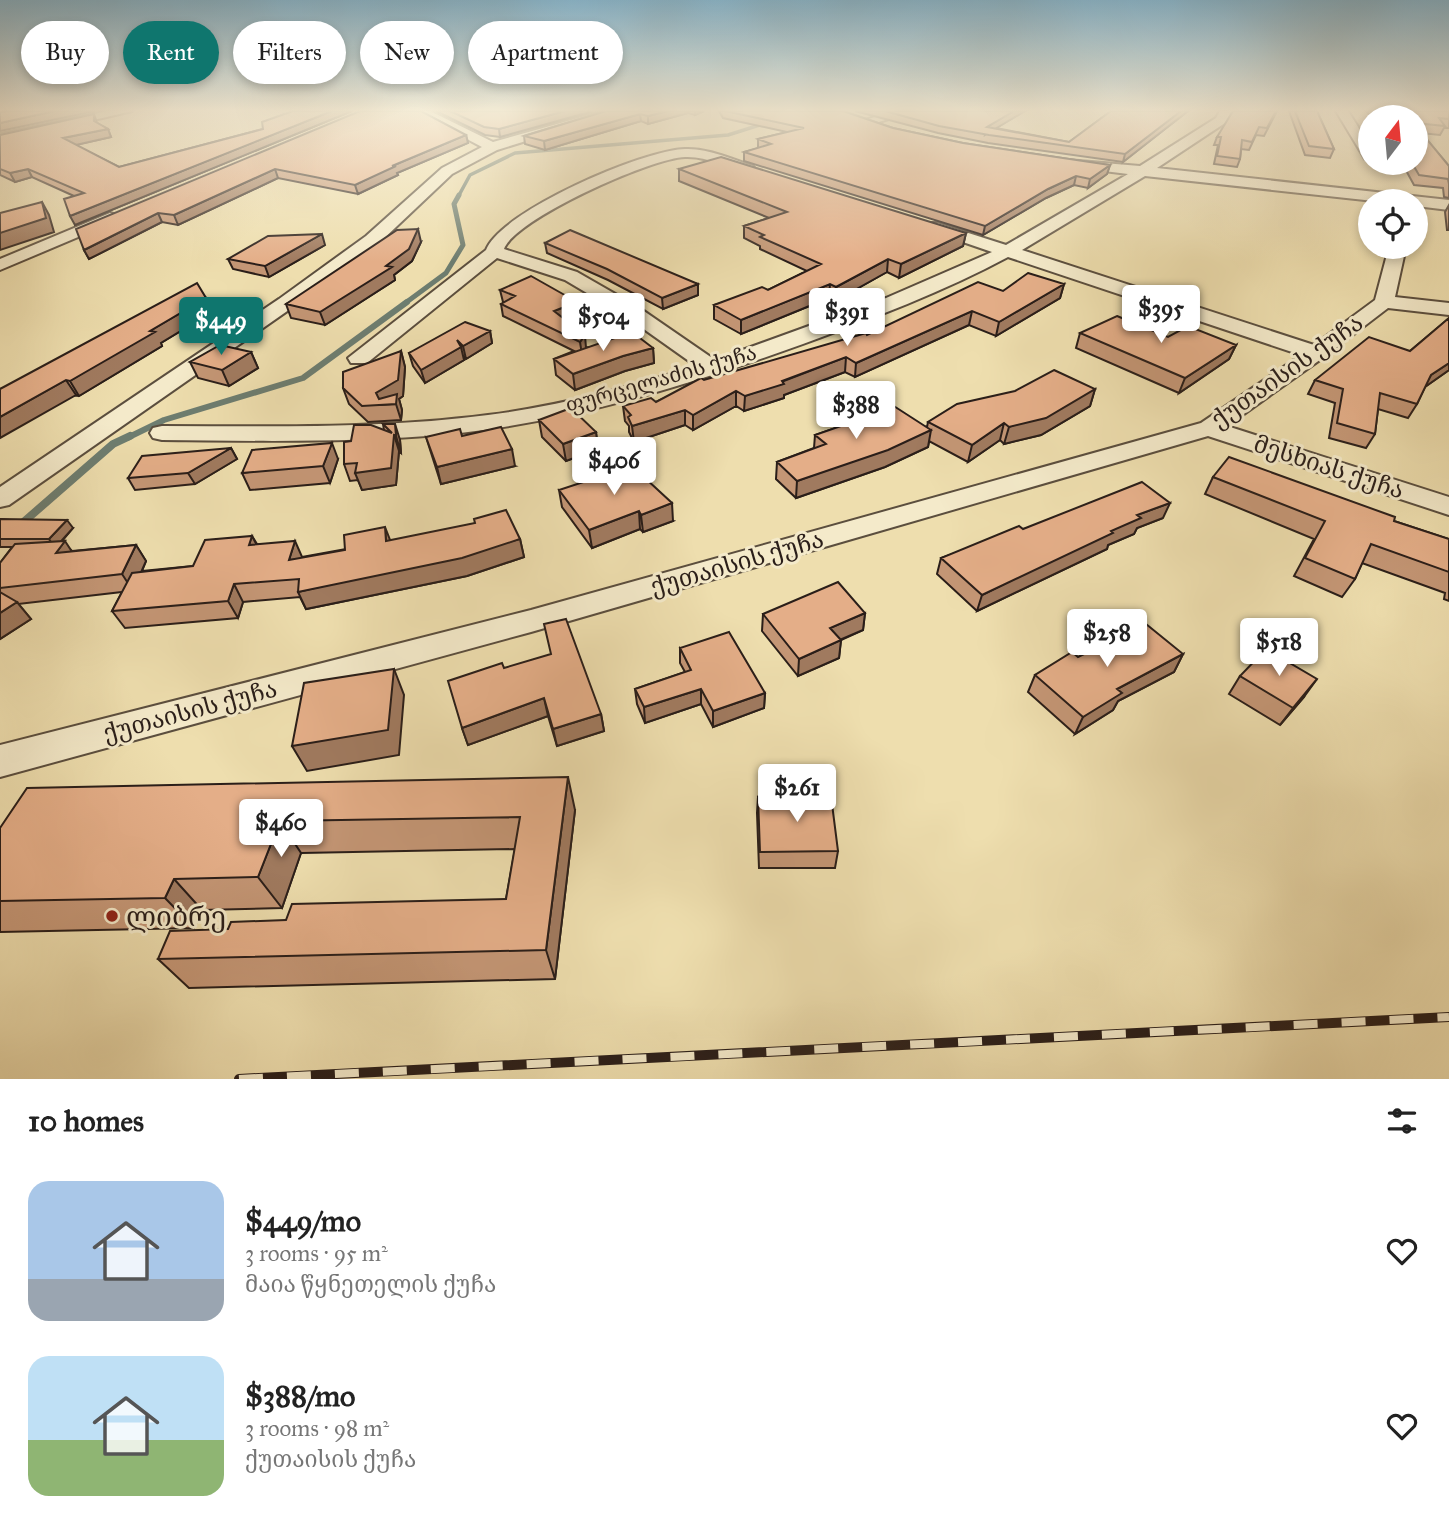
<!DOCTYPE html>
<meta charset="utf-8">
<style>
:root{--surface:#fff;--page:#f2f2f2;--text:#222;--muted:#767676;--accent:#0f766e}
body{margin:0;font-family:"IM FELL Great Primer","Noto Serif Georgian",serif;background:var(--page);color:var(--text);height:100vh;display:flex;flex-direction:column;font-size:26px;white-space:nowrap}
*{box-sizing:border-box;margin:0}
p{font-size:23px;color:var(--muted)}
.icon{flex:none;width:38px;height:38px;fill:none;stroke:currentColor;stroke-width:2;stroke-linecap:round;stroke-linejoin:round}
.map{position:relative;height:1079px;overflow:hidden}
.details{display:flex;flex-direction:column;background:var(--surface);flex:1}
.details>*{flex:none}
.guide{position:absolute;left:21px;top:21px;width:700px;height:63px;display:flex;gap:14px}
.needle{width:46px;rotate:16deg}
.tools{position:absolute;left:1358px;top:105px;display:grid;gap:14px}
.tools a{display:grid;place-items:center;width:70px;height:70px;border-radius:50%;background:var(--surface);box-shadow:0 4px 10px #0003;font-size:35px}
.price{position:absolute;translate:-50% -60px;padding:0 16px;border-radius:7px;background:#fff;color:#222;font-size:23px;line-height:46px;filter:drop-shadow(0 2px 4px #0008)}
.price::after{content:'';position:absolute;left:50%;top:42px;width:21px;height:16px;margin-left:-10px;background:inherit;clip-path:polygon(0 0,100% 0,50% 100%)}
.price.selected{background:var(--accent);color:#fff}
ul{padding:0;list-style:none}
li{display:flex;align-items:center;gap:21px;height:175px;padding:0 28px}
li span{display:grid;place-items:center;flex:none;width:196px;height:140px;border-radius:21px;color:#555}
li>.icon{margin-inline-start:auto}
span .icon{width:84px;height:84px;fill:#fffc;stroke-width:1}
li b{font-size:30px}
h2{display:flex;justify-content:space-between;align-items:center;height:84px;padding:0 28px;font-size:30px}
.tag{padding:0 24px;border-radius:32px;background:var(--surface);box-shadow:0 4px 10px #0003;font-size:24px;line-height:63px}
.tag.selected{background:var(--accent);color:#fff}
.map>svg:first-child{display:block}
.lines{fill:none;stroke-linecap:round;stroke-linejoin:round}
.stream-far3{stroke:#6d7d70;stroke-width:3.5}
.stream-far2{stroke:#6d7d70;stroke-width:5}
.stream-far1{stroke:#6d7d70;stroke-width:6}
.stream{stroke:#6d7d70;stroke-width:8}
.minor-casing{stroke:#5b4e3e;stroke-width:4}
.minor{fill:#f4eaca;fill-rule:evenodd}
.rail-casing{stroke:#2a1e19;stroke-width:10}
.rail{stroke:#f4eaca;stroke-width:8;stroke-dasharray:24;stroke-linecap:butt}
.wall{fill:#c49675;stroke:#2a1e19;stroke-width:2}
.shaded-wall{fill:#a07a5f;stroke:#2a1e19;stroke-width:2}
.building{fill:#e4ae88;stroke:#2a1e19;stroke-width:2}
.poi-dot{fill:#8f2418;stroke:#f4eaca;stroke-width:2.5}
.labels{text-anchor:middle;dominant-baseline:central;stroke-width:6;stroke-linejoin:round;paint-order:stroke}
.far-street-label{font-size:21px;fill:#2a1e19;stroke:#f4eaca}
.street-label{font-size:24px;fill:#2a1e19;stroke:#f4eaca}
.near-poi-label{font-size:28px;fill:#2a1e19;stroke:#f4eaca;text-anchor:start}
</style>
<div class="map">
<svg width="1449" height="1079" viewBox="0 0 1449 1079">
<rect width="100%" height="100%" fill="#eedeae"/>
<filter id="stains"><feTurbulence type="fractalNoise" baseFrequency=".00286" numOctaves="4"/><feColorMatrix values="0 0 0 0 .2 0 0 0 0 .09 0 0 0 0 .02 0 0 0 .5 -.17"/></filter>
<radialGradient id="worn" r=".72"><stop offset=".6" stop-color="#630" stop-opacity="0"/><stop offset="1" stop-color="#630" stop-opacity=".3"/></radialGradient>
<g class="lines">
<!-- stream-far3 -->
<path class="stream-far3" d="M458 197 470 175 515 153 728 135 766 123"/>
<!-- stream-far2 -->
<path class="stream-far2" d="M404 304 446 273 463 245 454 204 459 195"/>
<!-- stream-far1 -->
<path class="stream-far1" d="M127 438 164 420 303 378 407 302"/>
<!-- stream -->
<path class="stream" d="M19 526 113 444 130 436"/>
<!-- minor casing -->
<g class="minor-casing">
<path id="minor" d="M108 111H132L0 142V134Z
M414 111H430L493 142 603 111H623L497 150 452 174 378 244 293 307 9 505 0 507V487L279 299 366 236 442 168 482 147Z
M894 111H916L865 126 859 122Z
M1220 111H1232L1225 123 1157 168 1449 200V210L1416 206V201H1374L1145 176 1022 250 1314 345 1375 300 1389 247H1406L1395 297 1449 303V315L1388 308 1324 357 1227 426 1449 497V515L1208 436 531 632 0 777V745L531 610 1201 423 1301 355 1008 257C943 292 873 318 803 344 689 385 570 422 449 434 354 443 258 441 162 440L153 438 150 433 153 428 162 426C271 426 380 429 488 415 559 406 628 388 696 366L624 315 565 280 497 258 367 363H351L348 358 486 250C501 211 643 150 685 149 708 148 731 159 753 166L755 169 748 173C727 168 707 156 685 157 651 158 515 219 504 249L577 272 638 307 715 360 886 298 992 252 925 229 923 226 925 223H937L1006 245 1128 174 1072 167 1067 166V160L1140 166 1216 118Z
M1336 111H1348L1370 146V160L1365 159Z
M110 213 116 215 118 218 116 221 0 270V259Z"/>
</g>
<!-- minor -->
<use href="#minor" class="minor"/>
<!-- rail casing -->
<g class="rail-casing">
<path id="rail" d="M239 1079 1449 1017"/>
</g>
<!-- rail -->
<use href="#rail" class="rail"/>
</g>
<!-- wall -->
<path class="wall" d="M293 111H352L75 225 74 196 32 177 15 182 0 175V135L94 114 97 123 108 129 111 137 75 145 119 167 263 129Z
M360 111 466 135 468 143 397 173 398 175 358 194 278 178 178 225 162 222 89 259 84 250Z
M436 111H593L500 137 485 135Z
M606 111H704L695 115 688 113 648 124 641 121 545 150 525 144 524 136Z
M719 111H843L893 128 963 143 1110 165 1107 174 1088 188 1074 185 1046 198 983 235 744 161V152L759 148H758V139L787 132 723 118Z
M855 111H1025L996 128 1069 142 1111 111H1188L1123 162 988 143 938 133Z
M1277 111 1264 136 1256 135 1249 150 1241 149 1240 159 1237 167 1214 164 1218 145H1214L1217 137Z
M1289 111H1317L1334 149 1330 158 1305 155Z
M1366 111H1449V128H1444L1440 135 1421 133 1449 166V198L1444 197 1443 188 1414 185 1402 163H1416V117H1371Z
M679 169 966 233 963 246 899 278 887 272 835 301 829 298 741 334 714 319V305L768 290 807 271 760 249V246L744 238V226L769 218 679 181Z
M1449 205V230H1447L1445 212Z
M421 242 412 261 394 275 395 280 325 325 291 318 286 304Z
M545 243 698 284V295L663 309 608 280 547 253Z
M325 245 269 277 233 269 228 259Z
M1064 284 1060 298 996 336 969 325 855 377 845 372 784 395V398L744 411 736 406 693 430 685 425 634 442 629 432V426L625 421 623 406 656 402 704 380 867 335 1003 291Z
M500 290 577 302 579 314 565 319 586 347 653 348 654 363 625 371 575 390 556 375 554 359 574 351 503 316 501 304 504 302H503Z
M212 312 161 343 162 346 79 396 0 389Z
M1449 318V370L1425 387 1417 404 1408 418 1378 409 1375 434 1366 448 1329 438 1335 403 1308 394 1315 380 1410 351Z
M490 331 492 343 466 359 463 355 464 360 425 383 413 366 409 353Z
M1080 333 1168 337 1236 345 1229 359 1179 393 1076 348Z
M401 351 405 367 403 396 399 399 402 410 401 420 368 422 349 404 343 388Z
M251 352 258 368 229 386 198 378 190 362Z
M1095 389 1090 406 1041 435 1004 444 1000 440 968 462 929 441 928 447 885 467 796 498 776 479 777 462 814 448 815 435 856 421 857 413 927 427 928 422Z
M539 420 596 432 598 449 566 461 542 437Z
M383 424 400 440 401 453 399 451 396 485 362 490 358 480 350 481 344 464 351 441 384 430Z
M426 437 515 466 441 484Z
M231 448 237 459 195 484 135 490 128 478Z
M338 459 330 483 250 490 242 473Z
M1213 477 1394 521 1449 539V601L1444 599 1445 593 1362 563 1355 579 1342 597 1294 576 1314 539 1205 494Z
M559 490 673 521 643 532 640 529 592 548 562 507Z
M1163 518 1137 528 1134 534 1108 545 1107 549 977 611 937 574 941 558 1023 529Z
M0 519 73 528 62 541 72 551 136 545 146 561 142 571 193 566 252 536 257 544 302 557 390 541 520 539 524 557 467 576 306 609 300 597 243 602 238 618 125 628 112 611 122 592 18 604 31 619 0 639V563L12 547H0Z
M865 613 863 630 841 640 839 658 798 676 762 631 763 614Z
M680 648 765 693 764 708 713 727 701 704 645 723 637 704 635 689 685 672 680 663Z
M1183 654 1174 672 1118 701 1113 710 1075 734 1028 692 1035 675Z
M504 668 601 714 604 731 557 746 548 716 468 745 462 728Z
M1240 676 1304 697 1280 725 1229 694Z
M758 797 838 851 835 868H759L757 813Z
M575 810 555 979 189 988 158 959 228 929 286 920 506 899 515 849 301 853 282 908 202 910 194 928 0 932V828Z"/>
<!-- shaded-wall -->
<path class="shaded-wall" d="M55 111H95L0 131V123Z
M332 111H352L75 225 70 216Z
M565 111H593L500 137 499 129Z
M668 111H688V113L648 124V116Z
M695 111H704L695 115Z
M1014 111H1025L985 135 987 127Z
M1181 111H1188L1123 162 1125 154Z
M640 114 641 121 545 150 544 141Z
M108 129 111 137 67 147 63 138Z
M466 135 468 143 397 173 398 175 358 194 355 185 392 166Z
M1110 165 1107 174 1088 188 1090 179Z
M28 169 32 177 15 182 10 173Z
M275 169 278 178 178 225 174 215Z
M1076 176 1074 185 1046 198 983 235 985 226 1048 189Z
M42 202 49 215 54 232 0 250V233Z
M158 213 162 222 89 259 84 250Z
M418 229 421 242 412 261 394 275 395 280 325 325 320 312 386 266Z
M966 233 963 246 899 278 901 264Z
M322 234 325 245 269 277 265 266Z
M888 259 887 272 835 301 836 287Z
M698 284V295L663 309 662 298Z
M830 284 829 298 741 334V320Z
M1064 284 1060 298 996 336 999 322Z
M206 298 212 312 161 343 162 346 79 396 70 381 150 331Z
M577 302 579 314 556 323 554 311Z
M972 311 969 325 855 377 856 363Z
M490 331 492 343 466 359 463 346Z
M585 335 586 348 582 355 580 342Z
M1236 345 1229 359 1179 393 1185 378Z
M461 347 464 360 425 383 421 370Z
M653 348 654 363 625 371 575 390 573 374 623 356Z
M401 351 405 367 403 396 399 399 402 410 401 420 396 404 380 405 376 393Z
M251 352 258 368 229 386 222 370Z
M846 357 845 372 784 395V398L744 411 745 396Z
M1449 363V370L1422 389 1431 375Z
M66 380 76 395 0 438V417Z
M1095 389 1090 406 1041 435 1004 444 1009 427Z
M736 391V406L693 430V415Z
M685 410V425L634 442 632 426Z
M1004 423 1000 440 968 462 972 445Z
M395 424 400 440 401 453 396 436Z
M931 430 928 447 885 467 796 498 797 481Z
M596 432 598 449 566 461 563 444Z
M394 435 399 451 396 485 362 490 355 473Z
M332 443 338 459 330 483 323 466Z
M231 448 237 459 195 484 188 473Z
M512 449 515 466 441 484 437 467Z
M672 503 673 521 643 532 641 515Z
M1170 503 1163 518 1137 528 1134 534 1108 545 1107 549 977 611 982 595 1111 531 1137 515Z
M639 511 640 529 592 548 589 530Z
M67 520 73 528 55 548 49 539Z
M385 527 392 545 386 541Z
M252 536 261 553 249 545Z
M520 539 524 557 467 576 306 609 298 592Z
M65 541 76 558 56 553Z
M295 541 303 559 289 560Z
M136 545 146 561 133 591 122 574Z
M234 584 243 602 238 618 228 601Z
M17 602 31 619 0 639V613Z
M865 613 863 630 828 645 830 628Z
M841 640 839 658 798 676 799 659Z
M1183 654 1174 672 1118 701 1113 710 1075 734 1083 717 1117 689Z
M394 669 404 695 399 755 307 771 292 746Z
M1317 679 1304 697 1280 725 1293 708Z
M701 689V704L645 723 644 707Z
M765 693 764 708 713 727V711Z
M544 698 548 716 468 745 462 728Z
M601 714 604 731 557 746 553 729Z
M568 777 575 810 555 979 546 950Z
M280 821 301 853 282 908 258 877Z
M174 879 202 910 194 928 165 898Z"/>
<!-- building -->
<path class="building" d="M9 111H55L0 123V112Z
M293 111H332L70 216 64 199 84 193 28 169 10 173 0 169V135L94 114V121L108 129 63 138 119 167 263 129 262 122Z
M360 111H421L466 135 392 166H396L355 185 275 169 174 215 158 213 84 250 76 229Z
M450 111H565L499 129 484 127Z
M606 111H668L648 116 640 114 544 141 524 136Z
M725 111H843L893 128 963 143 1110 165 1090 179 1076 176 1048 189 985 226 744 152 771 144 758 139 804 128Z
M885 111H1014L987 127 1069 142 1111 111H1181L1125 154 989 135 939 126Z
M1233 111H1276L1267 128 1259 127 1252 142 1242 140 1240 159 1217 156 1221 137H1217Z
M1295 111H1317L1334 149 1309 146Z
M1376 111H1449V119L1439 118 1445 126 1416 123V117H1379Z
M1416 126 1449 166V184L1448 179 1419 175 1412 163H1416Z
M721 157 966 233 901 264 888 259 836 287 830 284 741 320 714 305 762 287 768 290 821 264 760 237 764 235 744 226 787 212 679 169Z
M42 202 46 218 0 233V213Z
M418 229 409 249 386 266 392 267 320 312 286 304 397 230Z
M570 230 698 284 662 298 607 269 545 243Z
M322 234 265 266 228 259 268 236Z
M1028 273 1064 284 999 322 972 311 856 363 846 357 782 381 784 384 745 396 736 391 693 415 685 410 632 426 628 417 631 415 623 406 651 398 656 402 701 378 704 380 866 333 867 335 978 282 1003 291Z
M531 276 577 302 554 311 585 335 580 342 501 304 515 296 500 290Z
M197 283 206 298 150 331 155 332 70 381 66 380 0 417V389Z
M1117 316 1168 337 1188 326 1236 345 1185 378 1080 333Z
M1449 318V363L1431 375 1417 404 1380 393 1375 434 1337 423 1343 389 1315 380 1369 337 1410 351Z
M465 322 490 331 463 346 457 340 461 347 421 370 409 353Z
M632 332 653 348 623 356 573 374 554 359Z
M220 345 251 352 222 370 190 362Z
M401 351 398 380 376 393 379 399 397 394 396 404 362 406 343 388V372Z
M1054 370 1095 389 1046 418 1009 427 1004 423 972 445 928 422 957 404 1015 391Z
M886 401 931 430 888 450 797 481 777 462 826 444 815 435 864 418 857 413Z
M571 408 596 432 563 444 539 420Z
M383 424H395L396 436 394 435 391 468 355 473 357 463 344 464V442L351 441 354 425H371L392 433Z
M501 427 512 449 437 467 426 437 460 429 462 436Z
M332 443 323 466 242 473 252 450Z
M231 448 188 473 128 478 142 456Z
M1229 457 1395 517 1394 521 1449 539V572L1371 544 1355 579 1305 558 1325 521 1213 477Z
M632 466 672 503 641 515 639 511 589 530 559 490Z
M1142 482 1170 503 1137 515 1141 518 1111 531 1113 533 982 595 941 558 1019 526 1023 529Z
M506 510 520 539 462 558 298 592 299 579 234 584 228 601 112 611 132 573 193 566 205 540 252 536 249 545 295 541 289 560 345 550 344 535 385 527 386 541 475 523 474 519Z
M0 519 67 520 49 539H0Z
M65 541 56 553 136 545 122 574 0 588V563L15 544Z
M838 582 865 613 830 628 841 640 799 659 763 614Z
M0 592 17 602 0 613Z
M566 619 601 714 553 729 544 698 462 728 448 681 502 663 504 668 551 654 544 624Z
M1146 624 1183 654 1117 689 1122 693 1083 717 1035 675 1072 652 1078 657Z
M729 632 765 693 713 711 701 689 644 707 635 689 691 670 680 648Z
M1266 649 1317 679 1293 708 1240 676Z
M394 669 388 730 292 746 304 683Z
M568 777 546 950 158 959 170 931 228 929 231 922 286 920 292 904 506 899 520 817 280 821 258 877 174 879 165 898 0 901V828L27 788Z
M831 796 838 851 760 852 758 797Z"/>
<!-- sky -->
<linearGradient id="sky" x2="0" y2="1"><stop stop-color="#88b7cf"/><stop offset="0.42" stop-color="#f7f0db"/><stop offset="1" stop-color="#f7f0db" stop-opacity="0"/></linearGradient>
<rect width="1449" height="262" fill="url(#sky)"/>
<!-- markers -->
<circle class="poi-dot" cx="112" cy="916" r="7"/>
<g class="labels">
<!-- far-street labels -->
<g class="far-street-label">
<text transform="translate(661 379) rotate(-16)">ფურცელაძის ქუჩა</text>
</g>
<!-- street labels -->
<g class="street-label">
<text transform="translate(1287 371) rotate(-35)">ქუთაისის ქუჩა</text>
<text transform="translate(1329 467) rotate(18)">მესხიას ქუჩა</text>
<text transform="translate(737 563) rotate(-16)">ქუთაისის ქუჩა</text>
<text transform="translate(190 711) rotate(-15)">ქუთაისის ქუჩა</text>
</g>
<!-- near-poi labels -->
<g class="near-poi-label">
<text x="126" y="916">ლიბრე</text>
</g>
</g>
<rect width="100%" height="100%" filter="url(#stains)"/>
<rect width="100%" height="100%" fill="url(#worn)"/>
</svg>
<div class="tools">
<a><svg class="needle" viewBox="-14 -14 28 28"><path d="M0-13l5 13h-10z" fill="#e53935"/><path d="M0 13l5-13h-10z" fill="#767676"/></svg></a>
<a><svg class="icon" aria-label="locate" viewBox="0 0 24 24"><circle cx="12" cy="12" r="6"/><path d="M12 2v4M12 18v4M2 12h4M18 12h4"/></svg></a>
</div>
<b class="price" style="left:1161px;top:345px">$395</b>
<b class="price" style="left:847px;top:348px">$391</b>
<b class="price" style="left:603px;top:353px">$504</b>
<b class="price selected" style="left:221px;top:357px">$449</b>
<b class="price" style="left:856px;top:441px">$388</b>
<b class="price" style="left:614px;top:497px">$406</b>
<b class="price" style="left:1107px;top:669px">$258</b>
<b class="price" style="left:1279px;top:678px">$518</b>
<b class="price" style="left:797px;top:824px">$261</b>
<b class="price" style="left:281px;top:859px">$460</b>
<div class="guide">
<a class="tag">Buy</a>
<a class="tag selected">Rent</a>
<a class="tag">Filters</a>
<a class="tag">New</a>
<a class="tag">Apartment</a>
</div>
</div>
<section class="details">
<h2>10 homes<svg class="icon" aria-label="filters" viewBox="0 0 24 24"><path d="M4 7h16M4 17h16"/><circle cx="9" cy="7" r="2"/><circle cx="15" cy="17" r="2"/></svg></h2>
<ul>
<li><span style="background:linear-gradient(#a9c7e8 70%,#9aa5b1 0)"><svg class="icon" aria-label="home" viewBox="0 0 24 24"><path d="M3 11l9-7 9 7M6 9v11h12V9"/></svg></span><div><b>$449/mo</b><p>3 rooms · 95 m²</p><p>მაია წყნეთელის ქუჩა</p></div><svg class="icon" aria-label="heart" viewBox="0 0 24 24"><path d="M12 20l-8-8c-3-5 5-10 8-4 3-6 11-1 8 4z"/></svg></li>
<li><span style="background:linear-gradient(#bfe0f5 60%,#8fb573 0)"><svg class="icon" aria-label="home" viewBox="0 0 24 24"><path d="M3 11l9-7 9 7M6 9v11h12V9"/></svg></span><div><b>$388/mo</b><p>3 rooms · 98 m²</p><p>ქუთაისის ქუჩა</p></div><svg class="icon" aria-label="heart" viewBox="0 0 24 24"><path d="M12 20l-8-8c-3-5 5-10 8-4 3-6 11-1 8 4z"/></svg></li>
</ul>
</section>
